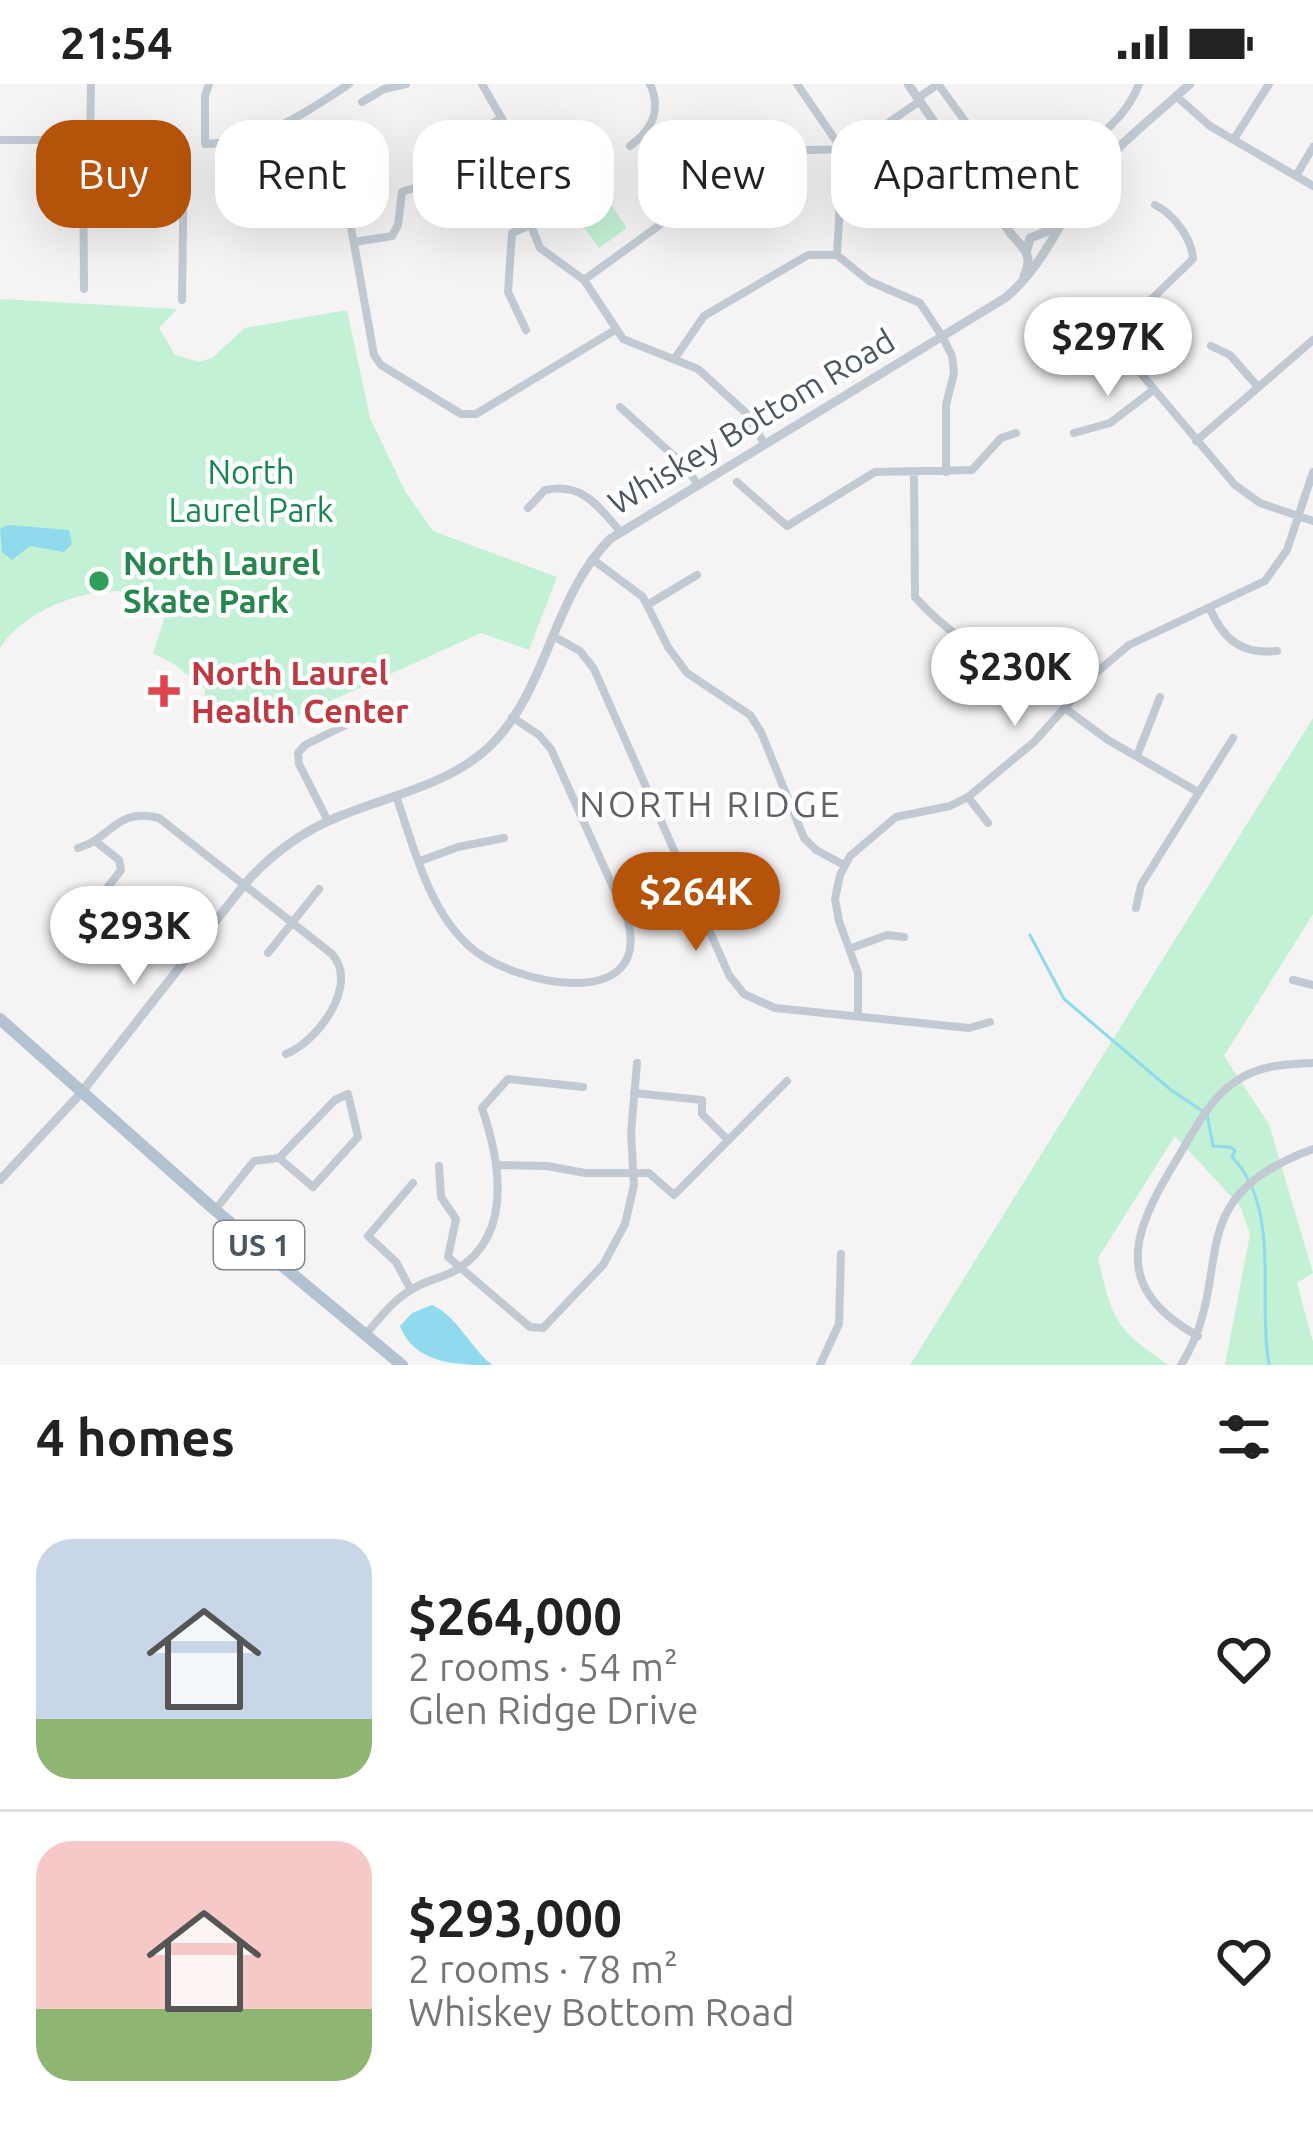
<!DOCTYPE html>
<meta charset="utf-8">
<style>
:root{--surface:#fff;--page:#f2f2f2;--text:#222;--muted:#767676;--line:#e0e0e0;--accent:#b45309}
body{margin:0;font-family:Ubuntu,sans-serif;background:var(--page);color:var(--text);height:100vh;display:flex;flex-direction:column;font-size:45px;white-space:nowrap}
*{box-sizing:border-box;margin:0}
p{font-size:39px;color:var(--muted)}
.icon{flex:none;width:66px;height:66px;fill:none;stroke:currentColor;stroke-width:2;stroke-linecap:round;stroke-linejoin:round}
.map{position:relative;height:1281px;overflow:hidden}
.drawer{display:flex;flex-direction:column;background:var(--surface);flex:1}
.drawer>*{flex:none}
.top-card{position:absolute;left:36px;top:36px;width:1242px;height:108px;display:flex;gap:24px}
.price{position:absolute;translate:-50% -102px;padding:0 27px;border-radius:42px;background:#fff;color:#222;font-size:39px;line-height:78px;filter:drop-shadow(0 3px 6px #0008)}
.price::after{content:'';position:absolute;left:50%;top:72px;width:36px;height:27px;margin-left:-18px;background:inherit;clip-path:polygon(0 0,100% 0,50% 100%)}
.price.active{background:var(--accent);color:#fff}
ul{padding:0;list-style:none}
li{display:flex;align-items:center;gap:36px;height:300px;padding:0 36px}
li+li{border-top:3px solid var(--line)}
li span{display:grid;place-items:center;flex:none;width:336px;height:240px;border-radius:36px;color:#555}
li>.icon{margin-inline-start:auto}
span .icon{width:144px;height:144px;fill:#fffc;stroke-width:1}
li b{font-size:51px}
h2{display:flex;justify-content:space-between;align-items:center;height:144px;padding:0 36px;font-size:51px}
.pill{padding:0 42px;border-radius:36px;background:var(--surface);box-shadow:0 12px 48px #0002;font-size:42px;line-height:108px}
.pill.active{background:var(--accent);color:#fff}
.status{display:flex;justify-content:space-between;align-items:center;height:84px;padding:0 60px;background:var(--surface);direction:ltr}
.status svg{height:33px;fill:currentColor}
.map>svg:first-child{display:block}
.green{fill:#c3f1d5}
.water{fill:#90daee}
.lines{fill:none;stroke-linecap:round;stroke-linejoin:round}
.stream{stroke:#90daee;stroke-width:3}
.minor{stroke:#c1cad2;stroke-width:8}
.tertiary{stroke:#c1cad2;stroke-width:9}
.primary{stroke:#b3c2d1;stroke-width:12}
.leisure-dot{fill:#2e9e5b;stroke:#fff;stroke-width:4.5}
.health-dot{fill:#e0444e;stroke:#fff;stroke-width:4.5}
.labels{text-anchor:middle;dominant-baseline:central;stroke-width:9;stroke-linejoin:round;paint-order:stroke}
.shield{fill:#fff;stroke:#808990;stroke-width:3}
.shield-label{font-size:30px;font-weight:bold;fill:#4a5661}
.street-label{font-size:33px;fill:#4a5661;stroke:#fff}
.park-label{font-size:33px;fill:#17864f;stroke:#fff}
.leisure-label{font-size:33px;font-weight:bold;fill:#27864d;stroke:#fff;text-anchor:start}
.health-label{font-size:33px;font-weight:bold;fill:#be3a42;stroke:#fff;text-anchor:start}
.neighbourhood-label{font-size:36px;letter-spacing:3px;fill:#5f6368;stroke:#fff}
</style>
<div class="status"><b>21:54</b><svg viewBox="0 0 49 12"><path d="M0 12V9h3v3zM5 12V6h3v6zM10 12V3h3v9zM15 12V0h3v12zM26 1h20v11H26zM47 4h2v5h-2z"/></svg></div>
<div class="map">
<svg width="1313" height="1281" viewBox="0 0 1313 1281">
<rect width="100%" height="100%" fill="#f5f3f3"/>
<!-- green -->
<path class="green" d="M610 119 627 144 599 164 581 139Z
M0 215 177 225 159 244 175 271 199 278 212 274 245 244 347 226 370 334 405 407 433 447 557 493 529 566 481 549 273 643 203 637 205 605 174 580 153 569 170 518C158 515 146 509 134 508 88 502 26 524 0 564Z
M1313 634V830L1224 972 1269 1040 1313 1189 1297 1199 1313 1258V1281H1225L1250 1150 1240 1122 1175 1052 1098 1174C1113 1237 1115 1245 1169 1281H910Z"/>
<!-- water -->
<path class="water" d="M8 441 69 446 72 460 64 468 30 462 12 476 2 468 0 445Z
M432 1221C458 1233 469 1262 492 1281 458 1281 414 1280 400 1242L412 1229Z"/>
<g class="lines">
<!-- stream -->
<path class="stream" d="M1030 851 1064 915 1171 1006 1207 1030 1213 1062 1231 1063 1235 1067 1232 1073C1282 1125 1257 1213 1269 1281"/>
<!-- minor -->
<path class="minor" d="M209 0 205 12V60C263 58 303 31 349 0
M482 0 526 77 527 131 540 164 584 196 623 255 698 285 745 328 764 359
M797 0 843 67 837 171
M938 0 1007 95C1038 127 1064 90 1085 67 1107 44 1127 31 1139 0
M1176 12 1210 42 1313 102
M918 14 938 0
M362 18 384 5 406 0
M1234 55 1269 0
M0 56H132L184 64 182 216
M83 57 84 205
M90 57 91 0
M630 62C652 46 662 27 650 0
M1296 92 1313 63
M342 93 374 271 381 281 461 330H476L615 246
M1155 121C1174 130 1192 155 1193 175L1129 237 1127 262 1137 285 1235 401 1260 419 1313 437
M354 158 392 152 398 141 402 108C416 101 434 105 448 92 457 84 458 75 462 65 469 50 489 42 502 34
M584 196 756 71 770 67 850 65 920 17
M526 246 508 208 512 149 528 142
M1211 262 1230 271 1258 303
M675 274 704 232 808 171H837L869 197 920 219 942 252 952 272 954 289 946 321V388
M620 323 687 384 697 400
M1074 349 1110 339 1152 307
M1196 357 1313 256
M914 387 915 513C937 538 993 585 1027 586
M737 398 787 442 875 388 972 386 1001 354 1016 349
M528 424 545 406C582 398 597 421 620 447
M592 475 643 513 668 563 687 589 750 631 761 648 804 754 816 766 844 781
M649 520 697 491
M1210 525C1224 556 1242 571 1277 567
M553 552 580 567 594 585 729 891 744 910 775 924 969 944 990 938
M1066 625 1108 656 1198 708
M1137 672 1160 613
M396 712C414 763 428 825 469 862 511 901 655 931 627 834L551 665 539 651 512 633
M968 713 988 739
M328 737 299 680 298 669 305 661 356 636
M78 764C113 754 115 723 159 734L332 870C360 901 317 958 286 970
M420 777 458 763 504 754
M1136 824 1141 801 1233 654
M66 857 121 786 119 776 95 757
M849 865 887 851 904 853
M268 869 319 805
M1293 896 1313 901
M858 932V889L839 837 835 815 840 791 850 772 896 733 950 722 968 713 1034 658 1098 587 1129 561 1265 497 1287 466 1313 388
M634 1009 702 1016V1030L728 1056
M497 1081 547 1082 585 1089H649L674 1111 787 997
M439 1082 441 1113 456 1135 448 1173 530 1243 543 1244 603 1181 625 1140 634 1101 631 1049 637 979
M215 1126 254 1077 279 1074 335 1016 348 1010 358 1053 313 1103 279 1074
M411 1206 396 1178 368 1152 413 1099
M366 1250C383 1230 397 1211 422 1200 433 1195 446 1192 456 1186 514 1151 500 1077 482 1024L508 995 583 1003
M1198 1252C1102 1199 1139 1137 1183 1065 1199 1038 1213 1010 1241 994 1263 981 1288 980 1313 979
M820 1281 839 1240 841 1170
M1181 1281C1239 1188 1174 1116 1313 1065"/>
<!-- tertiary -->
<path class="tertiary" d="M908 0 1011 150C1024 164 1034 172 1024 192
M1027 166 1030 154 1058 143
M0 1096 81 1009 244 801C270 771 303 747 340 732 391 711 449 701 490 662 548 606 552 513 610 455L1005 214C1044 182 1058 139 1087 99 1116 61 1155 32 1190 0"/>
<!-- primary -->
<path class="primary" d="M0 935 215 1126 402 1281"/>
</g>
<!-- markers -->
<circle class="leisure-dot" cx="99" cy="497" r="12"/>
<path class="health-dot" d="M158 589h12v12h12v12h-12v12h-12v-12h-12v-12h12z"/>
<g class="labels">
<!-- shield labels -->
<rect class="shield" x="214" y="1137" width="90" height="48" rx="9"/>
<g class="shield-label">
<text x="259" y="1161">US 1</text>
</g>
<!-- street labels -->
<g class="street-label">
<text transform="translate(751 337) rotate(-31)">Whiskey Bottom Road</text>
</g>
<!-- park labels -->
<g class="park-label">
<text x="251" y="387">North<tspan x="251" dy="38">Laurel Park</tspan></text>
</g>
<!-- leisure labels -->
<g class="leisure-label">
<text x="123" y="478">North Laurel<tspan x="123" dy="38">Skate Park</tspan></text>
</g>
<!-- health labels -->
<g class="health-label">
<text x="191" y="588">North Laurel<tspan x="191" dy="38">Health Center</tspan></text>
</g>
<!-- neighbourhood labels -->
<g class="neighbourhood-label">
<text x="711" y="719">NORTH RIDGE</text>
</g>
</g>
</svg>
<b class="price" style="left:1108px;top:315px">$297K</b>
<b class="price" style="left:1015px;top:645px">$230K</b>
<b class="price active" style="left:696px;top:870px">$264K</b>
<b class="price" style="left:134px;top:904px">$293K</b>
<div class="top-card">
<a class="pill active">Buy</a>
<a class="pill">Rent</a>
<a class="pill">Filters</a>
<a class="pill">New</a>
<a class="pill">Apartment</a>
</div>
</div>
<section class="drawer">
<h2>4 homes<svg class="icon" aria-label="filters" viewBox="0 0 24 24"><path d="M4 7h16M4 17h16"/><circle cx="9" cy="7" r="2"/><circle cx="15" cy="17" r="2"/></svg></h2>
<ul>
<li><span style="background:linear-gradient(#c9d6e8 75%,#8fb573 0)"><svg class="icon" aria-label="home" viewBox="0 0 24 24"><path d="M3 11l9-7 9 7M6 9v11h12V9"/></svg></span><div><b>$264,000</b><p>2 rooms · 54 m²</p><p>Glen Ridge Drive</p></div><svg class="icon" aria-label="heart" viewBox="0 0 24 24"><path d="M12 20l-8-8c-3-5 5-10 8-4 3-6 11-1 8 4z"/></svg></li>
<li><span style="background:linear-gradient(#f6c9c9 70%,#8fb573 0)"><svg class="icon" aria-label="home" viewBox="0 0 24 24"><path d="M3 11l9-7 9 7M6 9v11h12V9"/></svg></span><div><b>$293,000</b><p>2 rooms · 78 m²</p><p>Whiskey Bottom Road</p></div><svg class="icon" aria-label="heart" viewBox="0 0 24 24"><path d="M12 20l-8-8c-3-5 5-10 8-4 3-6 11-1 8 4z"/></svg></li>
</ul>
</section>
